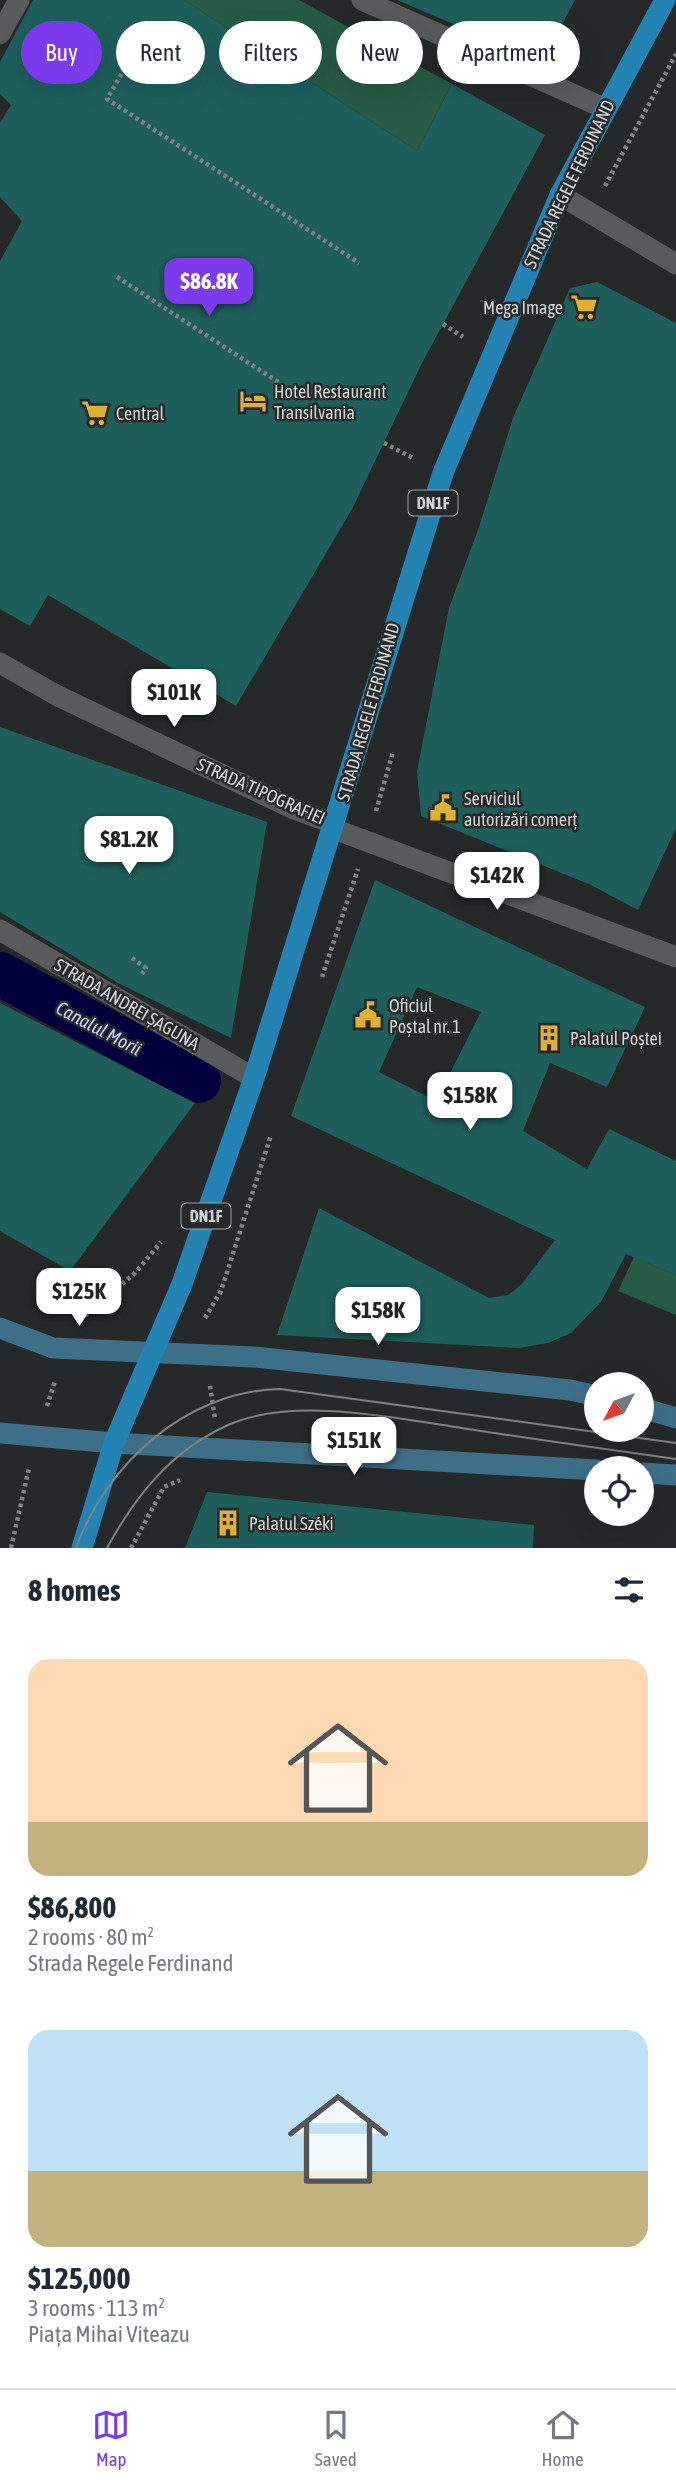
<!DOCTYPE html>
<meta charset="utf-8">
<style>
:root{--surface:#fff;--page:#f6f6f7;--text:#1f2937;--muted:#747a83;--line:#e0e1e3;--accent:#7c3aed}
body{margin:0;font-family:"Asap Condensed",sans-serif;background:var(--page);color:var(--text);height:100vh;display:flex;flex-direction:column;font-size:26px;white-space:nowrap}
*{box-sizing:border-box;margin:0}
p{font-size:23px;color:var(--muted)}
.icon{flex:none;width:38px;height:38px;fill:none;stroke:currentColor;stroke-width:2;stroke-linecap:round;stroke-linejoin:round}
.map{position:relative;height:1548px;overflow:hidden}
.panel{display:flex;flex-direction:column;background:var(--surface);flex:1}
.panel>*{flex:none}
.guide{position:absolute;left:21px;top:21px;width:635px;height:63px;display:flex;gap:14px}
.needle{width:46px;rotate:229deg}
.controls{position:absolute;left:584px;top:1372px;display:grid;gap:14px}
.controls a{display:grid;place-items:center;width:70px;height:70px;border-radius:50%;background:var(--surface);box-shadow:0 7px 28px #0002;font-size:35px}
.price{position:absolute;translate:-50% -60px;padding:0 16px;border-radius:14px;background:#fff;color:#222;font-size:23px;line-height:46px;filter:drop-shadow(0 2px 4px #0008)}
.price::after{content:'';position:absolute;left:50%;top:42px;width:21px;height:16px;margin-left:-10px;background:inherit;clip-path:polygon(0 0,100% 0,50% 100%)}
.price.selected{background:var(--accent);color:#fff}
ul{padding:0;list-style:none}
li{display:grid;align-content:center;gap:14px;height:371px;padding:0 28px}
li span{display:grid;place-items:center;height:217px;border-radius:21px;color:#555}
li>.icon{margin-inline-start:auto}
span .icon{width:126px;height:126px;fill:#fffc;stroke-width:1}
li b{font-size:30px}
h2{display:flex;justify-content:space-between;align-items:center;height:84px;padding:0 28px;font-size:30px}
.pill{padding:0 24px;border-radius:32px;background:var(--surface);box-shadow:0 7px 28px #0002;font-size:24px;line-height:63px}
.pill.selected{background:var(--accent);color:#fff}
.dock{display:flex;justify-content:space-around;align-items:center;height:98px;border-top:2px solid var(--line);background:var(--surface);font-size:19px;color:var(--muted)}
.dock a{display:grid;justify-items:center;gap:4px}
.dock .selected{color:var(--accent)}
.map>svg:first-child{display:block}
.green{fill:#275b45}
.lines{fill:none;stroke-linecap:round;stroke-linejoin:round}
.canal{stroke:#03013d;stroke-width:44}
.building{fill:#1e5f5c;fill-rule:evenodd}
.path{stroke:#7e8283;stroke-width:4.5;stroke-dasharray:3.5 3.5;stroke-linecap:butt}
.street{stroke:#575b5c;stroke-width:21}
.secondary{stroke:#3d6f88;stroke-width:21}
.primary{stroke:#2384b4;stroke-width:21}
.tram{stroke:#7e8283;stroke-width:2}
.labels{text-anchor:middle;dominant-baseline:central;stroke-width:5;stroke-linejoin:round;paint-order:stroke}
.shield{fill:#25292a;stroke:#9fa2a3;stroke-width:2}
.shield-label{font-size:16px;font-weight:bold;fill:#d3d6d7}
.street-label{font-size:18px;fill:#d3d6d7;stroke:#25292a}
.poi-label{font-size:18px;fill:#d3d6d7;stroke:#25292a;text-anchor:start}
.water-label{font-size:19px;font-style:italic;fill:#c7d6fc;stroke:#25292a}
</style>
<div class="map">
<svg width="676" height="1548" viewBox="0 0 676 1548">
<rect width="100%" height="100%" fill="#25292a"/>
<!-- green -->
<path class="green" d="M184 0H299L452 84 417 151Z
M634 1257 676 1275V1315L618 1291Z"/>
<g class="lines">
<!-- canal -->
<path class="canal" d="M0 974 199 1081"/>
</g>
<!-- building -->
<path class="building" d="M33 0H184L417 151 452 84 545 135 421 365 352 509 236 706 48 595 30 626 0 609V261L22 221 0 197V123L11 105 0 94V62Z
M397 0H575L542 62Z
M597 282 676 323V828L638 910 591 885 421 816 417 771 449 608 479 527 513 418 570 288Z
M0 727 267 822 231 1038 118 983 0 912Z
M375 880 645 1007 607 1087 550 1063 523 1131 587 1169 609 1129 676 1161V1275L626 1254 601 1302 571 1333 548 1343 519 1348 277 1335 319 1208 489 1298 508 1295 521 1285 555 1240 291 1116ZM417 987 481 1012 436 1101 379 1072Z
M0 1003 195 1103 70 1271 0 1231Z
M207 1492 534 1525 533 1548H185Z"/>
<g class="lines">
<!-- path -->
<path class="path" d="M125 68 107 99 359 263
M605 186 676 54
M117 277 298 395
M443 324 463 337
M384 443 415 459
M376 811 393 752
M132 958 146 968 140 977
M322 977 358 869
M85 1316 135 1273 161 1242
M205 1318 221 1291 271 1135
M210 1386 215 1419
M47 1406 55 1381
M11 1548 29 1468
M131 1548 164 1487 180 1480"/>
<!-- street -->
<path class="street" d="M362 0 606 109
M0 34 19 0
M560 195 676 264
M0 663 56 695 294 809 335 824
M334 829 676 957
M0 930 254 1078"/>
<!-- secondary -->
<path class="secondary" d="M0 1328 53 1348 254 1357 570 1390 597 1396
M642 1408 676 1418
M0 1433 114 1443 597 1470
M642 1473 676 1475"/>
<!-- primary -->
<path class="primary" d="M82 1548 114 1443 182 1284 254 1078 443 473 560 195 665 0"/>
<!-- tram -->
<path class="tram" d="M76 1548C107 1463 187 1391 280 1389L676 1443
M107 1548C136 1495 171 1451 228 1425 297 1394 408 1421 481 1431 546 1441 611 1450 676 1459"/>
</g>
<!-- icons -->
<defs>
<g id="supermarket-bare" transform="scale(2.1)"><path d="M-6-5.5h2.5l.6 2H6L4.5 2H-2.5L-4.4-4H-6ZM-1.5 3.2a1.3 1.3 0 1 0 .1 0ZM3 3.2a1.3 1.3 0 1 0 .1 0Z" fill="#e1af34" stroke="#25292a" stroke-width="2.5" paint-order="stroke"/></g>
<g id="hotel-bare" transform="scale(2.1)"><path d="M-6-4.5h1.5V1H6V5H4.5V3h-9V5H-6ZM-4 0a1.8 1.8 0 1 1 3.6 0ZM.5 0V-2.5h3Q6-2.5 6 0Z" fill="#e1af34" stroke="#25292a" stroke-width="2.5" paint-order="stroke"/></g>
<g id="civic-bare" transform="scale(2.1)"><path d="M-.6-6.5H3V-4.5H.6V-3L4-1V1h2V6H-6V1h2V-1L-.6-3ZM-1.2 2.5V6h2.4V2.5Z" fill="#e1af34" stroke="#25292a" stroke-width="2.5" paint-order="stroke"/></g>
<g id="building-bare" transform="scale(2.1)"><path d="M-4-6H4V6H1V3H-1V6H-4ZM-2.5-4.3h1.7v1.8h-1.7ZM.8-4.3h1.7v1.8H.8ZM-2.5-1h1.7V.8h-1.7ZM.8-1h1.7V.8H.8Z" fill="#e1af34" stroke="#25292a" stroke-width="2.5" paint-order="stroke"/></g>
</defs>
<g fill-rule="evenodd">
<use href="#supermarket-bare" x="584" y="307"/>
<use href="#hotel-bare" x="253" y="401"/>
<use href="#supermarket-bare" x="95" y="413"/>
<use href="#civic-bare" x="443" y="808"/>
<use href="#civic-bare" x="368" y="1015"/>
<use href="#building-bare" x="549" y="1038"/>
<use href="#building-bare" x="228" y="1523"/>
</g>
<g class="labels">
<!-- shield labels -->
<g class="shield">
<rect x="408.5" y="490.5" width="49" height="25" rx="5"/>
<rect x="181.5" y="1203.5" width="49" height="25" rx="5"/>
</g>
<g class="shield-label">
<text x="433" y="503">DN1F</text>
<text x="206" y="1216">DN1F</text>
</g>
<!-- street labels -->
<g class="street-label">
<text transform="translate(569 184) rotate(-64)">STRADA REGELE FERDINAND</text>
<text transform="translate(368 712) rotate(-74)">STRADA REGELE FERDINAND</text>
<text transform="translate(261 791) rotate(24)">STRADA TIPOGRAFIEI</text>
<text transform="translate(127 1004) rotate(30)">STRADA ANDREI ȘAGUNA</text>
</g>
<!-- poi labels -->
<g class="poi-label">
<text x="563" y="307" text-anchor="end">Mega Image</text>
<text x="274" y="391">Hotel Restaurant<tspan x="274" dy="21">Transilvania</tspan></text>
<text x="116" y="413">Central</text>
<text x="464" y="798">Serviciul<tspan x="464" dy="21">autorizări comerț</tspan></text>
<text x="389" y="1005">Oficiul<tspan x="389" dy="21">Poștal nr. 1</tspan></text>
<text x="570" y="1038">Palatul Poștei</text>
<text x="249" y="1523">Palatul Széki</text>
</g>
<!-- water labels -->
<g class="water-label">
<text transform="translate(99 1028) rotate(28)">Canalul Morii</text>
</g>
</g>
</svg>
<div class="controls">
<a><svg class="needle" viewBox="-14 -14 28 28"><path d="M0-13l5 13h-10z" fill="#e53935"/><path d="M0 13l5-13h-10z" fill="#747a83"/></svg></a>
<a><svg class="icon" aria-label="locate" viewBox="0 0 24 24"><circle cx="12" cy="12" r="6"/><path d="M12 2v4M12 18v4M2 12h4M18 12h4"/></svg></a>
</div>
<b class="price selected" style="left:209px;top:318px">$86.8K</b>
<b class="price" style="left:174px;top:729px">$101K</b>
<b class="price" style="left:129px;top:876px">$81.2K</b>
<b class="price" style="left:497px;top:912px">$142K</b>
<b class="price" style="left:470px;top:1132px">$158K</b>
<b class="price" style="left:79px;top:1328px">$125K</b>
<b class="price" style="left:378px;top:1347px">$158K</b>
<b class="price" style="left:354px;top:1477px">$151K</b>
<div class="guide">
<a class="pill selected">Buy</a>
<a class="pill">Rent</a>
<a class="pill">Filters</a>
<a class="pill">New</a>
<a class="pill">Apartment</a>
</div>
</div>
<section class="panel">
<h2>8 homes<svg class="icon" aria-label="filters" viewBox="0 0 24 24"><path d="M4 7h16M4 17h16"/><circle cx="9" cy="7" r="2"/><circle cx="15" cy="17" r="2"/></svg></h2>
<ul>
<li><span style="background:linear-gradient(#ffd9b3 75%,#c2b280 0)"><svg class="icon" aria-label="home" viewBox="0 0 24 24"><path d="M3 11l9-7 9 7M6 9v11h12V9"/></svg></span><div><b>$86,800</b><p>2 rooms · 80 m²</p><p>Strada Regele Ferdinand</p></div></li>
<li><span style="background:linear-gradient(#bfe0f5 65%,#c2b280 0)"><svg class="icon" aria-label="home" viewBox="0 0 24 24"><path d="M3 11l9-7 9 7M6 9v11h12V9"/></svg></span><div><b>$125,000</b><p>3 rooms · 113 m²</p><p>Piața Mihai Viteazu</p></div></li>
</ul>
</section>
<nav class="dock">
<a class="selected"><svg class="icon" aria-label="map" viewBox="0 0 24 24"><path d="M3 6l6-2 6 2 6-2v14l-6 2-6-2-6 2zM9 4v14M15 6v14"/></svg>Map</a>
<a><svg class="icon" aria-label="saved" viewBox="0 0 24 24"><path d="M7 4h10v16l-5-4-5 4z"/></svg>Saved</a>
<a><svg class="icon" aria-label="home" viewBox="0 0 24 24"><path d="M3 11l9-7 9 7M6 9v11h12V9"/></svg>Home</a>
</nav>
